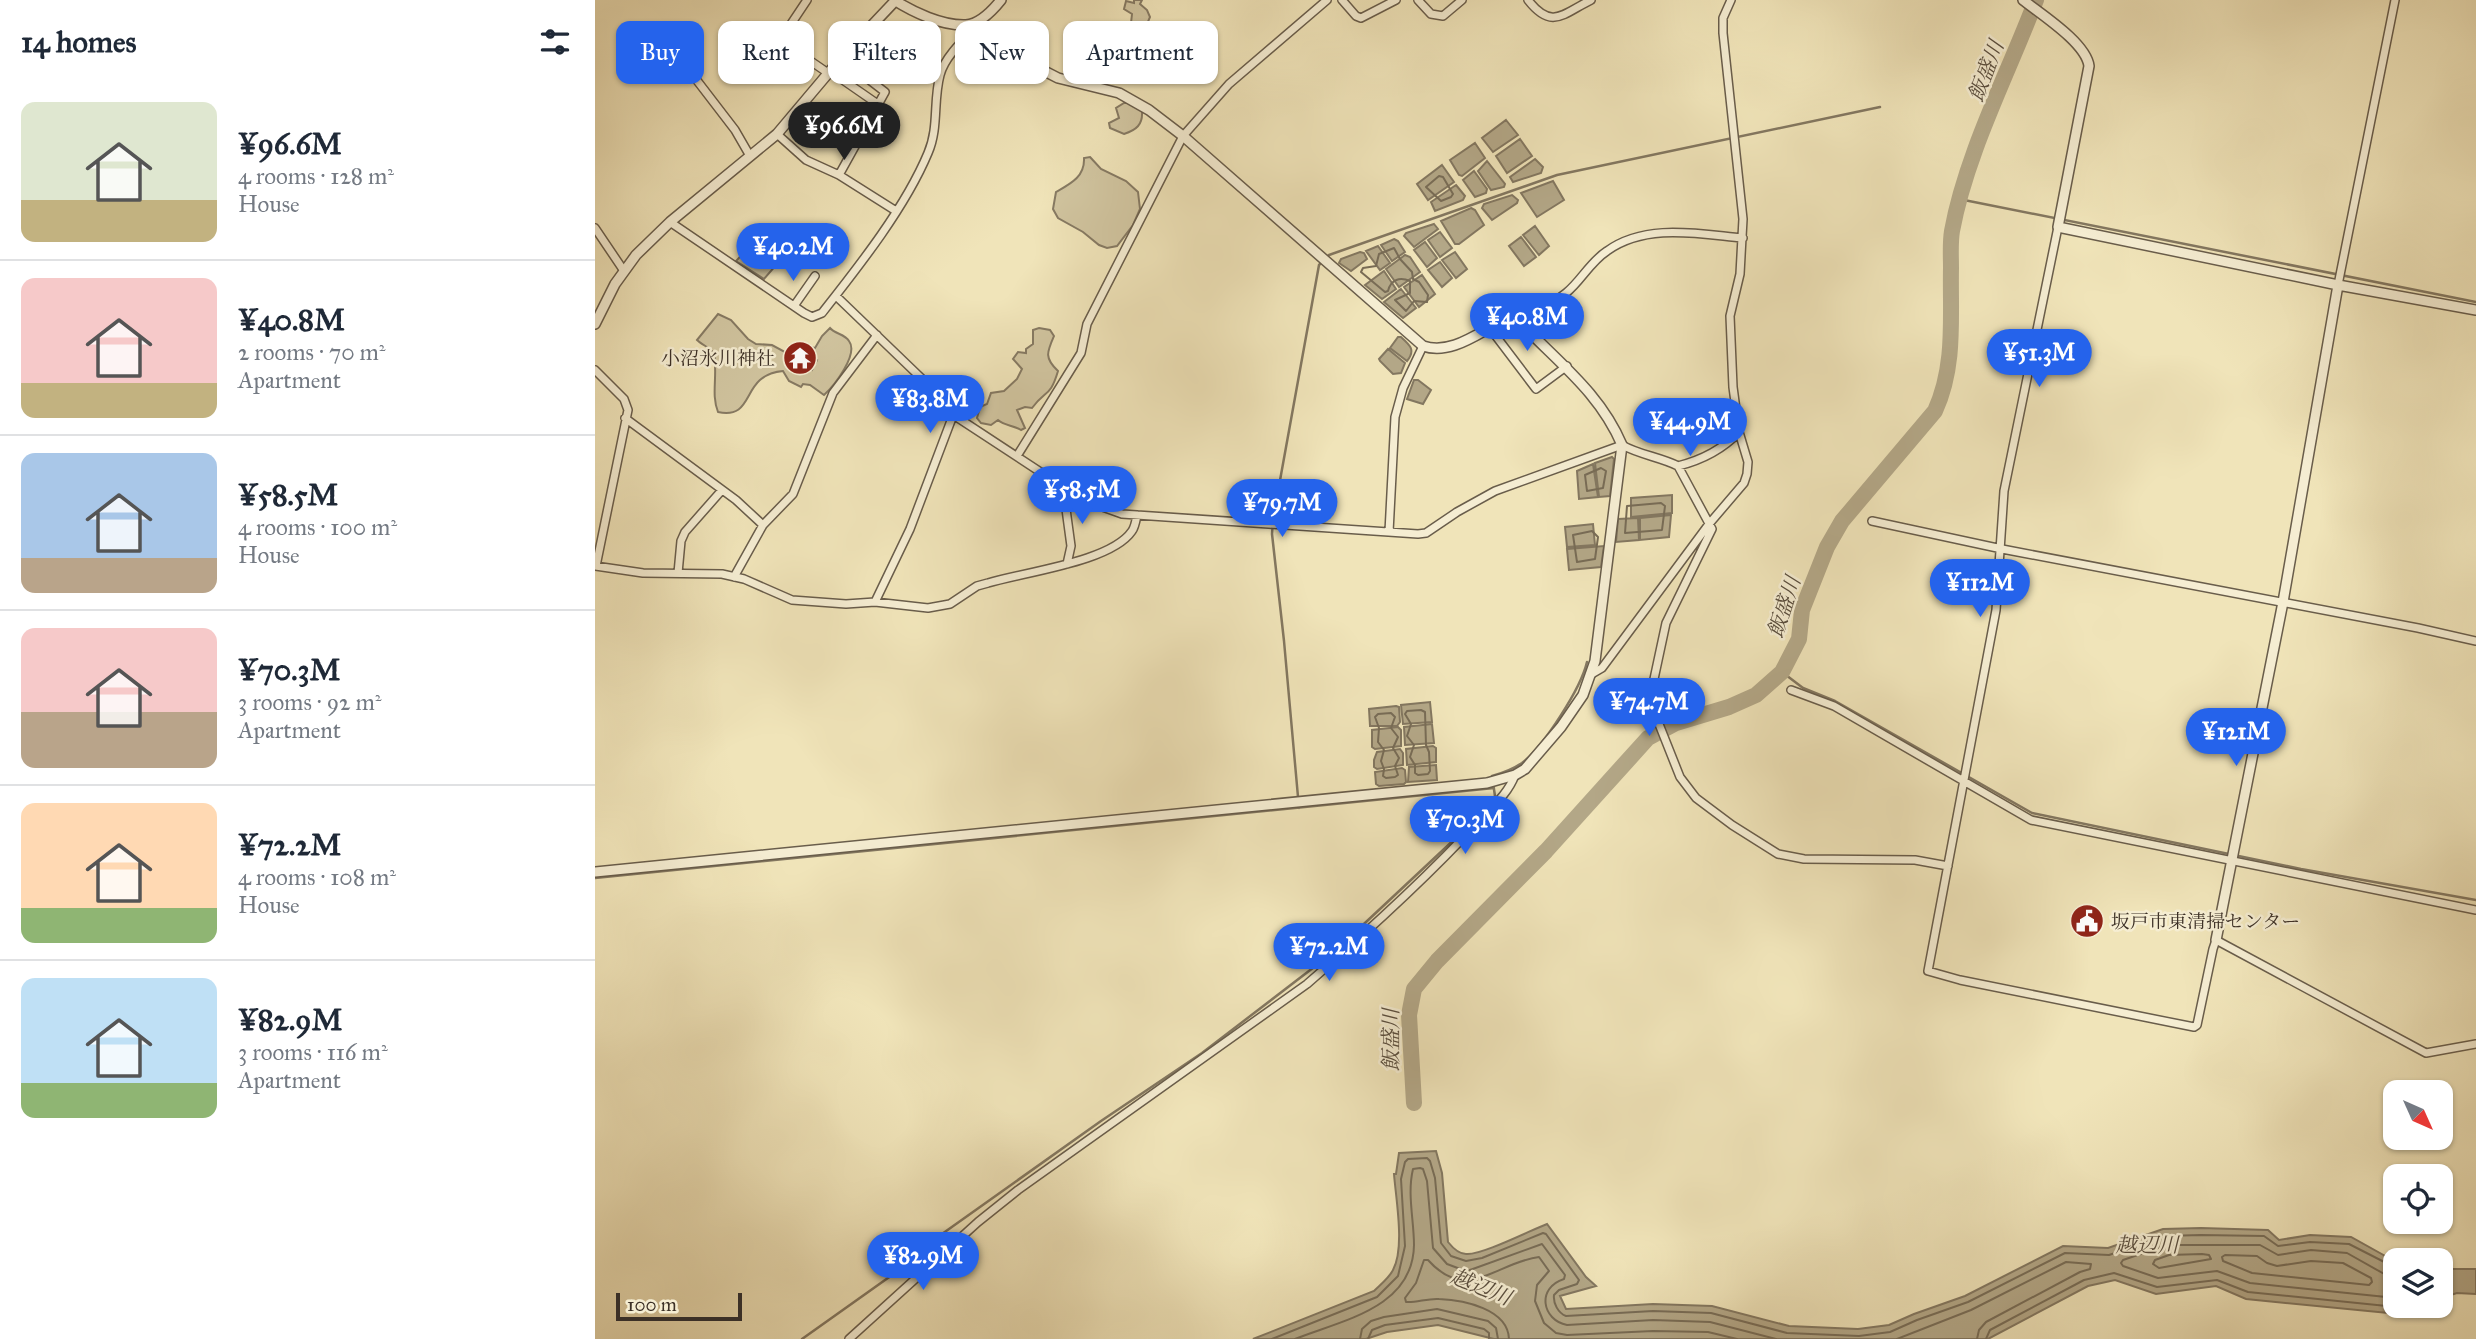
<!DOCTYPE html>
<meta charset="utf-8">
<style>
:root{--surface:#fff;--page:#f6f6f7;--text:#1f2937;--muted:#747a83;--line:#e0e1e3;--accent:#2563eb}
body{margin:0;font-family:"IM FELL Great Primer","Noto Serif JP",serif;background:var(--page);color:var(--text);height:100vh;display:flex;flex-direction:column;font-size:26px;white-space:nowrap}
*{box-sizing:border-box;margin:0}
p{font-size:23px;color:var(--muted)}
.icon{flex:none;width:38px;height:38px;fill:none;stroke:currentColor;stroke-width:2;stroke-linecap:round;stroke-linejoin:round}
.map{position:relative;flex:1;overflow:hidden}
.drawer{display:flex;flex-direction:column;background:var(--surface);width:595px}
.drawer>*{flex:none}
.banner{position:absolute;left:21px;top:21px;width:665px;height:63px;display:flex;gap:14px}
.needle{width:46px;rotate:135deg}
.tools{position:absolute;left:1788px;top:1080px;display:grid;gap:14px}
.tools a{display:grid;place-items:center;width:70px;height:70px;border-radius:14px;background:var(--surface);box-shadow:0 2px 5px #0004;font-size:35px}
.scale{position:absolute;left:21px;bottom:18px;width:126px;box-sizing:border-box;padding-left:7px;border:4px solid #3c3026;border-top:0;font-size:19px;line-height:24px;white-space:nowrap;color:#3c3026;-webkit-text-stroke:5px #f5edd2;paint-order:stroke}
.price{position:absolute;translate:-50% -60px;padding:0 16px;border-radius:24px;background:var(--accent);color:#fff;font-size:23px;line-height:46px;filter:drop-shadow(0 2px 4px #0008)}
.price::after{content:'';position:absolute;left:50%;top:42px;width:21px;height:16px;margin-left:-10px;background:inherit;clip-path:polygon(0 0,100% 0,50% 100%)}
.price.active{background:#222;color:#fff}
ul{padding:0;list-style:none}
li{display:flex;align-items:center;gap:21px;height:175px;padding:0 21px}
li+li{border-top:2px solid var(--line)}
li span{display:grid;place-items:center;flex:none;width:196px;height:140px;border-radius:14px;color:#555}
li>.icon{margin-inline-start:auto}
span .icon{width:84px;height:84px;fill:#fffc;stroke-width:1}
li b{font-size:30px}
h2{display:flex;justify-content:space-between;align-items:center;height:84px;padding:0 21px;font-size:30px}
.tag{padding:0 24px;border-radius:14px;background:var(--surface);box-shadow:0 2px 5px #0004;font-size:24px;line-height:63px}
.tag.active{background:var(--accent);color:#fff}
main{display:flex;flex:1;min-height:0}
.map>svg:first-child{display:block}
.green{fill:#d1c5a0;stroke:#867a63;stroke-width:2}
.water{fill:#b3a787;stroke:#837760;stroke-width:2}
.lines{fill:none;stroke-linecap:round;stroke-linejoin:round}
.shore{stroke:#786c56;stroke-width:2}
.stream{stroke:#837760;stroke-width:2.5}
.river{stroke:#b3a787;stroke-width:16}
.minor-casing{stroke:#695d4b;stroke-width:10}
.tertiary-casing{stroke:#695d4b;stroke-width:12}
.minor{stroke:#f5edd2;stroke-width:7}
.tertiary{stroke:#f5edd2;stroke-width:9}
.labels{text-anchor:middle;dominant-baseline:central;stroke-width:5;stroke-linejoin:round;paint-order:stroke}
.poi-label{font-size:19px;fill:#3c3026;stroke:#f5edd2;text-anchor:end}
.water-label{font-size:21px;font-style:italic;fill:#5a4e3e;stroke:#f5edd2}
</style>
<main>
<section class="drawer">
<h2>14 homes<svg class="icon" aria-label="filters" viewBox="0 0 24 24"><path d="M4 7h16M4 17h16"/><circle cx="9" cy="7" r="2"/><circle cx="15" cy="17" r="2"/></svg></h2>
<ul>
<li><span style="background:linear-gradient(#dfe7d0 70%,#c2b280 0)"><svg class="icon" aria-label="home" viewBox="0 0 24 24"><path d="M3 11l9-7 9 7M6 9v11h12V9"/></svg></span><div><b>¥96.6M</b><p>4 rooms · 128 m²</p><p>House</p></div></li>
<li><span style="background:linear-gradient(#f6c9c9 75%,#c2b280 0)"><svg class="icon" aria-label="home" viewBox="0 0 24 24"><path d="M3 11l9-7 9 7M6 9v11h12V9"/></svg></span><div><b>¥40.8M</b><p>2 rooms · 70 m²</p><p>Apartment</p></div></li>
<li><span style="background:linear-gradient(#a9c7e8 75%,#b9a48a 0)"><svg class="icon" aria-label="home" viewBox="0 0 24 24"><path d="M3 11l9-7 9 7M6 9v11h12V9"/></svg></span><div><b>¥58.5M</b><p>4 rooms · 100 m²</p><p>House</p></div></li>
<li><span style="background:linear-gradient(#f6c9c9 60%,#b9a48a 0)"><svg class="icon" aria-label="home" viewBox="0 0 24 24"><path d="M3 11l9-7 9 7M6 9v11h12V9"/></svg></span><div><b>¥70.3M</b><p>3 rooms · 92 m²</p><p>Apartment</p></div></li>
<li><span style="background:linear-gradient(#ffd9b3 75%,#8fb573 0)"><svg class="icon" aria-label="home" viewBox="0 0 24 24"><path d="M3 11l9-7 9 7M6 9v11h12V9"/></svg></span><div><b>¥72.2M</b><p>4 rooms · 108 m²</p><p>House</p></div></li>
<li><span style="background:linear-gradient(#bfe0f5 75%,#8fb573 0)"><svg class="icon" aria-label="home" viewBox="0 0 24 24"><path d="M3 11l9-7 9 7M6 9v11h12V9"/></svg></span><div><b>¥82.9M</b><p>3 rooms · 116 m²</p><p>Apartment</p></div></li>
</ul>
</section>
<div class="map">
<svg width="1881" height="1339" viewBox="0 0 1881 1339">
<rect width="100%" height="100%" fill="#f0e4b9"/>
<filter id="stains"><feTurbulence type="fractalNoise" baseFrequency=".00286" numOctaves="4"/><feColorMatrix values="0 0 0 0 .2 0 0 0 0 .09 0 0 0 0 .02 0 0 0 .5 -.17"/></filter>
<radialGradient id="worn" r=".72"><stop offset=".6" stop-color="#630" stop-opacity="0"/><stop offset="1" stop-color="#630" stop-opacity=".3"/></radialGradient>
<!-- green -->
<path class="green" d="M539 0H547L545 4 552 10 555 17 549 31 552 35C551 45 553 60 546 67L544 64 546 57 542 52 544 48 543 39 539 36 541 27 536 23 537 14 529 9 531 1 539 3Z
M529 103H534L547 111C548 125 541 130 529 134L515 128 514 123 524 118 521 108Z
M495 157 506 169 531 181 543 192 545 209 538 225 522 246 512 248 504 245 488 232 463 218 458 209 461 192C475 184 490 177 489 158Z
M172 228 195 249 169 279 141 261Z
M123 314 136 320 153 339 161 344 177 345 190 352 198 364 217 370 222 360 214 355V347L220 348 227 336 235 328C240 334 250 334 254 341 264 354 239 386 229 395L215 385 208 384 206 387 194 381 188 371C144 375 162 420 123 412 117 397 121 382 120 366 120 365 120 356 120 355 118 349 107 345 102 340Z
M444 328 455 330 459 336C452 352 449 358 463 371 455 398 451 389 437 408L430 407 422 410 430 428 426 430C418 425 410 426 403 420L396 425 386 423 382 418 385 407 392 404 396 393 409 391 422 379 427 369 418 359 423 352 431 353V349L438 344V330Z"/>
<!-- water -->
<path class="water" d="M911 120 923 135 898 152 887 138Z
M925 139 937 156 912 173 901 156Z
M880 143 890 158 867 176 864 175 855 160Z
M940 159 948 167 946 173 918 182 915 177Z
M892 161 910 184 909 187 896 190 883 171Z
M847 165 859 182 833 200 822 184Z
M879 171 892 189 891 193 880 197 868 180Z
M958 181 969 200 942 217 926 193Z
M861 185 870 196 868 200 840 211 836 202Z
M917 195 923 200 922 203 897 220 887 208 889 204Z
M876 208 880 210 889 225 864 244H860L846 221Z
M839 224 843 229 819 247 809 236 811 233Z
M940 226 954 246 944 255 928 235Z
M845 232 857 248 845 257 833 240Z
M926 237 941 257 929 266 914 246Z
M799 239 803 241 810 252 797 261 786 245Z
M830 242 842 258 832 267 819 250Z
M783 246 795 263 785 270 771 251Z
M765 252 769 253 772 259 756 271 744 263 746 259Z
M860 252 872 269 861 278 847 260Z
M810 255 815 257 825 272 804 287 791 269Z
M845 262 857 278 847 287 833 270Z
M789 271 801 289 787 299 770 285Z
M827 275 840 294 824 307 809 287Z
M806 289 821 308 808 318 789 302Z
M803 337H806C815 345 821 350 812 361L795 348Z
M793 349 810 363 806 373 798 374 785 361 784 359Z
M819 380H823L836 390 828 404 812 399Z
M1017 457 1019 459 1015 496 1004 497 1000 463Z
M998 464 1003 497 984 499 982 471Z
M1077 495V513L1036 517V498Z
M1076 515 1074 537 1045 540V518Z
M1043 518 1044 540 1021 542 1023 519Z
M998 524 1000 545 972 547 970 527Z
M1009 546 1006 567 974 570 972 549Z
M835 702 837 722 808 724 806 705Z
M801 706 804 707 805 722 802 726H775L774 709Z
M837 724 839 743 810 745 809 727Z
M803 727 806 730V746L780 749 777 747V730Z
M838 746 841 748V762L812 765 811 749Z
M805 749 808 753V765L782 769 779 767V760L782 752Z
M841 765 842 780 813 782 814 767Z
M807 768 810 770 811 782 809 784 784 786 781 784 780 772Z
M841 1151 847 1173 853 1242C857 1247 863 1254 871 1254 885 1256 936 1230 952 1224L991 1277 1001 1286 965 1296 971 1309 1058 1304 1117 1306 1194 1326 1263 1329 1294 1325 1319 1314 1370 1296 1468 1246 1513 1248 1568 1229 1606 1228 1673 1230 1684 1240 1715 1235 1756 1237 1801 1262V1306H1846V1269H1881V1294L1862 1293 1849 1297 1845 1310 1834 1317 1651 1299 1621 1286 1561 1294 1520 1280 1493 1286 1393 1339H899L843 1325 792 1332 771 1339H658L779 1291C785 1285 794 1278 798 1270 810 1248 801 1200 799 1174H801L804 1153Z"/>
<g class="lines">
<!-- shore -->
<path class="shore" d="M844 176 848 177 858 194 856 197 846 201 831 187Z
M799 248 805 259 817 272 818 279 824 282 833 295 832 302 819 301 811 311 800 300 815 293V281C805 277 796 279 793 291L790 292 766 272 768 268 781 266 784 254Z
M1006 468 1011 471 1008 488 992 491 990 475Z
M1066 503 1070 506 1067 530 1030 533 1032 506Z
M997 531 1003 537 1000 559 982 562 978 535Z
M826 710 830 712 831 745 834 752 835 771 833 774 823 775 820 773V765L815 757 819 745 812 736 816 724 810 714 812 711Z
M796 713 800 717 796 728 803 737 798 748 804 758 800 766 803 775 800 777 791 778 788 776 789 769 786 761 789 750 783 742 784 728 780 717 783 714Z
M1607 1254 1614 1255 1616 1259 1564 1268 1558 1264 1560 1260 1574 1255Z
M1630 1255 1662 1256 1672 1263 1682 1266 1716 1261 1748 1263 1776 1278 1777 1282 1774 1285 1657 1273 1628 1261 1627 1257Z
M1801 1277 1791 1275 1752 1253 1716 1250 1683 1255 1665 1245H1572L1528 1260 1526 1263 1528 1266 1563 1278 1622 1271 1655 1283 1801 1298
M677 1339 782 1297 803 1276 810 1246 806 1179 810 1162 813 1159 832 1158 835 1161 840 1178 846 1243 856 1256 871 1261 887 1258 948 1233 951 1234 984 1280 982 1284 964 1290 959 1295C958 1303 963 1313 971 1316L1058 1311 1116 1313 1192 1333 1264 1336 1295 1332 1322 1320 1373 1302 1470 1253 1514 1255 1570 1236 1606 1235 1669 1236 1683 1246 1715 1242 1754 1244 1801 1268
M700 1339C748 1320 818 1308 819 1245 819 1220 812 1194 818 1169L825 1168 828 1169 832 1181 838 1248 852 1264 868 1270H875L947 1244 970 1275 969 1279C941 1288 947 1320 972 1325L1058 1320 1115 1322 1181 1339
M765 1339 767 1329 776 1321 789 1317 842 1309 893 1321 901 1328 903 1339
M773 1339 777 1330 790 1325 843 1318 889 1329 894 1333V1339
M914 1339C913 1309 869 1300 844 1299 833 1298 821 1303 811 1302L810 1298 821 1283 829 1260H833C872 1304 902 1262 944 1257L954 1271 942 1285 940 1301 949 1323 961 1333 972 1335 1058 1331 1113 1332 1142 1339
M1302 1339 1376 1310 1471 1262 1496 1264 1495 1269 1485 1272 1391 1322 1384 1330 1382 1339
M1391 1339 1395 1330 1489 1280 1519 1273 1562 1287 1622 1280 1653 1292 1831 1310 1839 1306"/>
<!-- stream -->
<path class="stream" d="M1364 199 1881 302
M1187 672 1208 688 1240 701 1437 813 1706 869 1881 900
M704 808 689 641 677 534 678 519 724 265 734 255 962 175 1285 107
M0 878 899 788
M207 1339 314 1263 323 1251 506 1121 607 1053 740 951 863 836 900 796 897 776C908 773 918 769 927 763 949 746 986 688 992 662"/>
<!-- river -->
<path class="river" d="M819 1103 814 1015 819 989 842 961 951 851 1053 738 1081 723 1134 707 1161 695 1187 672 1204 639 1207 610 1232 547 1247 521 1340 411C1361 365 1355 317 1356 268 1356 256 1355 243 1357 231 1371 154 1413 74 1441 0"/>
<!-- minor casing -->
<g class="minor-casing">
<path id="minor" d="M747 0 761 16 766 18 801 0
M823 0 836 14 848 16 867 0
M933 0C957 31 969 13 996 0
M186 39 212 0
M182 71 164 56 171 45 182 38 233 73
M235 71 284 105
M97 74 140 130 155 156
M182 134 211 160 244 175 301 211
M244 175 290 92 246 58
M75 222 209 313 217 317 227 313C264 266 310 208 333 153 344 128 338 101 345 75 349 59 365 43 376 32
M1463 227 1409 491 1401 610 1333 971 1365 980 1599 1027 1602 1025 1618 949 1621 940 1831 1053 1881 1044
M0 228 29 271
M1743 285 1800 0
M241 296 349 400 355 408 357 418 315 529 280 602
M199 306 220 276
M926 323C941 313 957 304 971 293 986 281 995 262 1012 251 1051 223 1103 234 1148 238
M894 327 941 389 972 366
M0 370 29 399 33 410 1 566
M357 414 488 500 527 514 823 534 831 533 862 512 900 491 1027 445C1045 455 1065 457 1083 466L1117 529 1071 623 1056 693 1060 714 1085 777 1101 798 1137 825 1183 854 1209 859 1320 860 1353 866
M30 418 141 500 168 525
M422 456 486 353 492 324 588 136 634 84 732 0
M1083 466C1107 460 1127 450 1144 432
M468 487 476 546 472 564
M1277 521 1407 549 1823 628 1881 641
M794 532 800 417 808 388 828 346
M0 566 48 573 127 574 149 579 197 600 251 604 280 602 333 608 355 604 382 586 393 583C429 572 516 562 537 531 540 527 541 520 542 515
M83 573 86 541 90 532 127 490
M139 577 168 525 198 494 238 393 282 335
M995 675 1007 668 1114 524 1149 483 1152 474 1153 462 1144 432 1138 387 1135 316 1145 274 1148 219 1128 33V18L1136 0
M1196 690 1239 706 1436 820 1881 910
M254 1339 383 1222 423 1190 712 984C771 933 831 879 884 821 897 807 913 794 920 775"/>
</g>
<!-- tertiary casing -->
<g class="tertiary-casing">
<path id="tertiary" d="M299 0C318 12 347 26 371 25 385 24 398 10 406 0
M1428 0C1447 15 1491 43 1494 66L1463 227 1743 285 1881 310
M0 324 20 284 41 255 75 222 182 134 246 58 300 1
M0 872 892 783 920 775 930 769 966 727 988 695 1000 661 1027 445C1004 391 961 361 923 320L912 319C886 330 858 356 828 346L588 136 554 110 524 93 463 78 381 36 372 25
M1621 940 1688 602 1743 285"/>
</g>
<!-- minor -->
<use href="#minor" class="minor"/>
<!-- tertiary -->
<use href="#tertiary" class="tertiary"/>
</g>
<!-- icons -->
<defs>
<g id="temple-disc" transform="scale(1.75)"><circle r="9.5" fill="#8f2418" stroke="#f5edd2"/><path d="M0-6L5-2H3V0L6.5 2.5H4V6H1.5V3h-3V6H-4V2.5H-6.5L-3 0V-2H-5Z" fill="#fff"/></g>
<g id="civic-disc" transform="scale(1.75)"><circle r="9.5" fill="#8f2418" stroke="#f5edd2"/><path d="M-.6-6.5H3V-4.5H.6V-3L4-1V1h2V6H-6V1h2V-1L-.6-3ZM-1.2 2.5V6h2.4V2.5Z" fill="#fff"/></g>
</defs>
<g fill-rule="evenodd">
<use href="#temple-disc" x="205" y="358"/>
<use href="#civic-disc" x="1492" y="921"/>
</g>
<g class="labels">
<!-- poi labels -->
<g class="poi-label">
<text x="180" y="358">小沼氷川神社</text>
<text x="1516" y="921" text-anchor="start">坂戸市東清掃センター</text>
</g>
<!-- water labels -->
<g class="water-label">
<text transform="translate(1391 71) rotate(-69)">飯盛川</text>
<text transform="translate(1189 607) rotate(-72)">飯盛川</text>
<text transform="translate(796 1040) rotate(-90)">飯盛川</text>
<text x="1552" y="1245">越辺川</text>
<text transform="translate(886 1287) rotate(22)">越辺川</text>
</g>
</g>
<rect width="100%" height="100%" filter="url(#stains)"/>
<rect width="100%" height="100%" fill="url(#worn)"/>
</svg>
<div class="tools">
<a><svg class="needle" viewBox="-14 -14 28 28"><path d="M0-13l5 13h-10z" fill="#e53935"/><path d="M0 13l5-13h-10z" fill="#747a83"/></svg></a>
<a><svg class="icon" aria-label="locate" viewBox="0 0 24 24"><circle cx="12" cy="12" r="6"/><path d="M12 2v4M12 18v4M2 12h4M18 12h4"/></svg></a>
<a><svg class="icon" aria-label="layers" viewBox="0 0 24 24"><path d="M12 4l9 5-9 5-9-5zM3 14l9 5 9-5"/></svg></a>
</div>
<div class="scale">100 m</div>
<b class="price active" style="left:249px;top:162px">¥96.6M</b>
<b class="price" style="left:198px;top:283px">¥40.2M</b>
<b class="price" style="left:932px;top:353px">¥40.8M</b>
<b class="price" style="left:1444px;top:389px">¥51.3M</b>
<b class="price" style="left:335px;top:435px">¥83.8M</b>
<b class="price" style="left:1095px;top:458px">¥44.9M</b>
<b class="price" style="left:487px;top:526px">¥58.5M</b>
<b class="price" style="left:687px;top:539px">¥79.7M</b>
<b class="price" style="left:1385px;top:619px">¥112M</b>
<b class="price" style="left:1054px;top:738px">¥74.7M</b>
<b class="price" style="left:1641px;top:768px">¥121M</b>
<b class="price" style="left:870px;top:856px">¥70.3M</b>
<b class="price" style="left:734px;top:983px">¥72.2M</b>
<b class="price" style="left:328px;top:1292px">¥82.9M</b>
<div class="banner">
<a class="tag active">Buy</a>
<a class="tag">Rent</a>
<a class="tag">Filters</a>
<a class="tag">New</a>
<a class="tag">Apartment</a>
</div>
</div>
</main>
